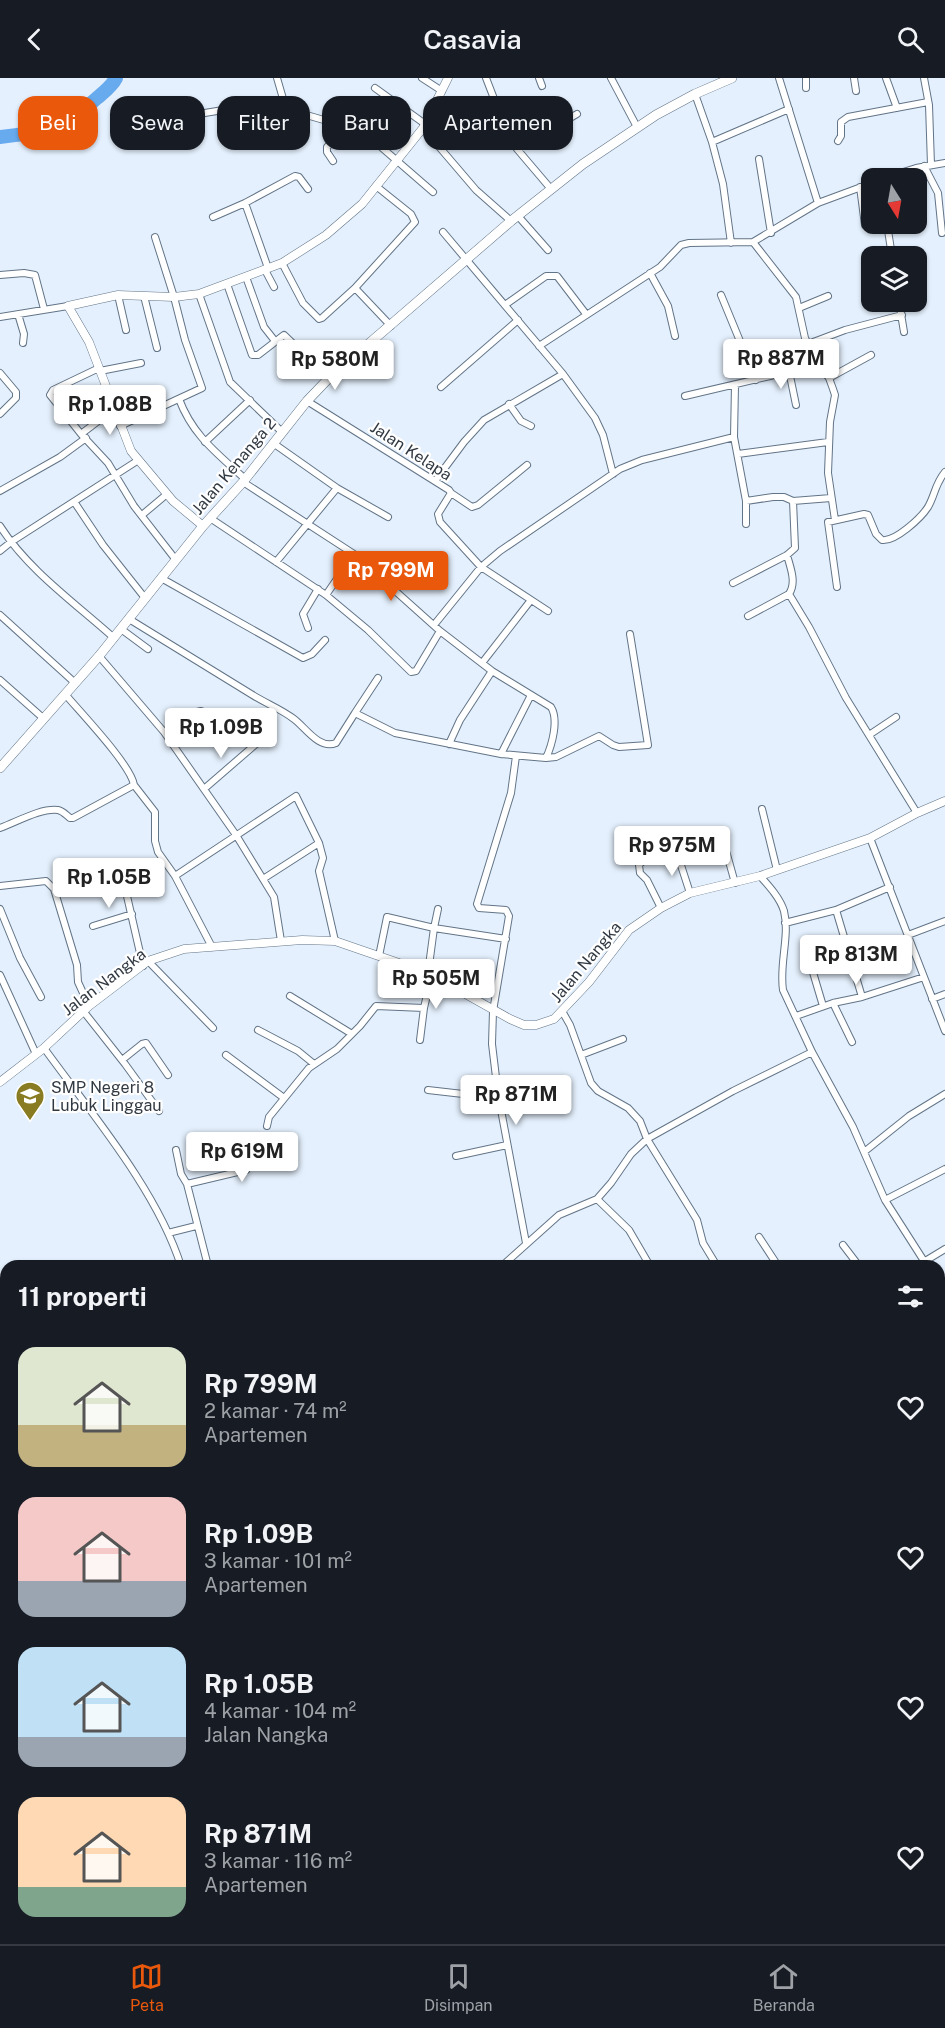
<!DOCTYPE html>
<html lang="id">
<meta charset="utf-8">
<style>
:root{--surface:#171b24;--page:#20242c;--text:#f1f3f6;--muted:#9ea1a6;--line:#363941;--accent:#ea580c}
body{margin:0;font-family:"Public Sans",sans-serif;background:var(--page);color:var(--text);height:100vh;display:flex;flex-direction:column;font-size:22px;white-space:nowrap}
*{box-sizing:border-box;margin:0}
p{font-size:20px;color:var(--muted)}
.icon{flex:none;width:33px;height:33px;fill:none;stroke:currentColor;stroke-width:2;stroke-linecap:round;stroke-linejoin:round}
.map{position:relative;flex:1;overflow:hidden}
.side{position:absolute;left:0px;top:1182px;width:945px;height:684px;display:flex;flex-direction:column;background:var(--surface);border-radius:18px 18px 0 0;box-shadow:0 2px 4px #0004}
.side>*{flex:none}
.top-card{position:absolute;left:18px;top:18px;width:600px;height:54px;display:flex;gap:12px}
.needle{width:39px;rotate:169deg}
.controls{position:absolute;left:861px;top:90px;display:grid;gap:12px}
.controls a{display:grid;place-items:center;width:66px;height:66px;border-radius:12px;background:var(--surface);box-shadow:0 2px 4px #0004;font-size:30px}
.price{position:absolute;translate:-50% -51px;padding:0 14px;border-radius:6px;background:#fff;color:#222;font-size:20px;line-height:39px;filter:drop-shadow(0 2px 3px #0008)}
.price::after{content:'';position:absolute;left:50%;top:36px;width:18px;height:14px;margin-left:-9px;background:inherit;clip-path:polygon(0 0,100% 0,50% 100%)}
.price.on{background:var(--accent);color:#fff}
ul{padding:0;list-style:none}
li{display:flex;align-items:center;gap:18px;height:150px;padding:0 18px}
li span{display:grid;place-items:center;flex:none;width:168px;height:120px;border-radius:18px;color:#555}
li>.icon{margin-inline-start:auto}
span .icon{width:72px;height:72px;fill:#fffc;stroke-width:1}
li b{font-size:26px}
h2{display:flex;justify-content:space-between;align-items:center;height:72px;padding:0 18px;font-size:26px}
.pill{padding:0 21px;border-radius:18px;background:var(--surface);box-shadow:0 2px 4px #0004;font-size:21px;line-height:54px}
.pill.on{background:var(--accent);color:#fff}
header{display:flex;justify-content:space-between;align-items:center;height:78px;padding:0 18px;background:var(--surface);font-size:27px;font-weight:600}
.tabs{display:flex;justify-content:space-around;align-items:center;height:84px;border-top:2px solid var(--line);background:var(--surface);font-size:16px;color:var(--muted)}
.tabs a{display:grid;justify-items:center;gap:3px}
.tabs .on{color:var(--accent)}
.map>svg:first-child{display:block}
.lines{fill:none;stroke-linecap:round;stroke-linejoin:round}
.river{stroke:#68aaee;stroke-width:14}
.minor-casing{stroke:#627487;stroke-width:8}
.tertiary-casing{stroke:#627487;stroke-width:9}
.secondary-casing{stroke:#627487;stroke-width:10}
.minor{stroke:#fff;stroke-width:6}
.tertiary{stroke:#fff;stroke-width:8}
.secondary{stroke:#fff;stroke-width:9}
.labels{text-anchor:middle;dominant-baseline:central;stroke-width:4.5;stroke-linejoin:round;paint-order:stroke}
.street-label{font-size:16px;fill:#313942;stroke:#fff}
.poi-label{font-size:16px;fill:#313942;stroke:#fff;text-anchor:start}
</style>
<header><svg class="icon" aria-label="back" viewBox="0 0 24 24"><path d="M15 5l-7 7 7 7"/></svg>Casavia<svg class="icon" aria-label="search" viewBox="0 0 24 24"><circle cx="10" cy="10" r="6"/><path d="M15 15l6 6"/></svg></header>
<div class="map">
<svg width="945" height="1866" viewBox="0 0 945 1866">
<rect width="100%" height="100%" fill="#e4f0fd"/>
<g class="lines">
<!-- river -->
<path class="river" d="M0 59C43 54 64 51 97 20 104 14 112 8 116 0"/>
<!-- minor casing -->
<g class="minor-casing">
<path id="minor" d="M277 0 286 31 334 45 360 63 370 61 373 62 433 114
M422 0 442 13
M486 0 505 49 517 71 551 111
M539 0 542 8
M611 0 637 49
M779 0 818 125
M806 0V10
M854 0 856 13
M886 0 897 30
M924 0 929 27 931 87
M375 10 425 46
M695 16 712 64 723 106 731 165
M437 21 459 48
M180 39 254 27 267 26 286 31
M423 50 476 112 511 143
M838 63 841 58V44L848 39 928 24
M712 64 789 31
M517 71 577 36
M759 81 771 155
M333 83 327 74V69L345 52
M924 88 938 115 942 155
M884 100 916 90 945 85
M860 109 865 147
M245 125 268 190
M518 138 548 172
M213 139 245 125 295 98 299 99 308 111
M887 146 892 178
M443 154 563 296 595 340 603 357 613 396
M753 164 796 219 805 260 816 283 829 300 833 311 835 317 830 344 828 395 835 442
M282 185 303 225 319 241 322 240 355 210 415 144 411 136 376 108
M265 192 274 209
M650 195 668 228 675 258
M0 197 24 195 35 197 44 231
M246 199 264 249 275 263
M227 206 252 277H258L284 257 329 300
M355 210 391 248
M199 216 230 304 282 354
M118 217 126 252
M721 217 756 302
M144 218 157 270
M899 224 904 254
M505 227 546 198H557L586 236
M799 230 828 218
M18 236 24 256 23 265
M0 239 68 228
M808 266 845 252 902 237
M539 268 660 189 681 167 689 165 753 164 818 125 872 105
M99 290 53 312 50 317 81 356 108 385 134 428 176 482
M100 293 141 285
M789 293 796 327
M0 295 16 314V320L0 336
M829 300 871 277
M735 307 734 359 746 423 773 419H784L793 423 831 420
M441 309 518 242
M685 318 783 295 816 283
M179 321C193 358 217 375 245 401
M307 323 449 412 451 415 438 436 440 444 481 489 548 533
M509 326 521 343 531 348
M120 348 202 310 185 262 174 219 155 159
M81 356 114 331
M205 364 250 322
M273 365 337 410 388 439
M738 376 828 364
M435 403 464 364 484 342 563 296
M0 413 60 379 86 360
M451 415 472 429 478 427 527 387
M75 425 103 467 145 520
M142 437 167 416
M210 440 326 517 368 552 411 594 416 593 440 553
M746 446V423
M0 448C28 492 75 525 114 560
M0 473 11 464 137 383
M276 484 337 410
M161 500 303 580 312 576 325 562
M733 505 787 477 795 470 793 423
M837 509 828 444 864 436 868 437 876 456 882 462C895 464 921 440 928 429 935 417 935 406 945 394
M789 516 809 549 846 620 917 735
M326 517 354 476
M0 537 74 604
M748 538 789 516C797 504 790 489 787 477
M129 541C170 566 210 591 251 616 265 625 281 631 294 641 305 649 319 672 336 665L355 635 395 655 501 676 546 680C552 667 559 642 551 629L492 593 440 553 354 476 243 404
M434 547 481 489 500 473 620 391 642 382 734 359
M308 550 303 536 318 511
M121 551 148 571
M99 578 164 654 236 757 274 819 281 863
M482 585 531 522
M0 602 43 640
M355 635 378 600
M164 654 193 635 201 633 255 653C258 658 259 662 256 666L204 711
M869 657 896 639
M449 666 460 642 492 593
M501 676 531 617
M516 678 511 715 477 826 479 830 506 832 509 838 493 933 492 966 498 1016 526 1165
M546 680 556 679 599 658 613 667 619 669 648 667 630 556
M134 707 155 734V763L158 774 175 798 212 869
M762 731 777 792
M0 750C17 744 40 730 58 732 63 733 66 737 70 740H73L134 707C131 687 80 634 65 616
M870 760 945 953
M677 775 690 815
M175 798 296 718 319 765 323 780 319 793 335 863
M760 798C769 808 780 820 784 833 790 858 779 886 783 912L812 974 853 1049 885 1122 924 1183
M263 801 319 765
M124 805 143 888
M0 808 46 803 54 811 77 887 78 904 89 928
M661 830 647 802 640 795 639 787C646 778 665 776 677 775L676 771 682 766 721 755 735 805
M0 831 20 880 41 919
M836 832 862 919
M785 845 836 832 890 809
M93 848 132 836
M908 857 945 843
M379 878 387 839 434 850 438 831
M809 881 823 928
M148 883 213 950
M428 895 434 850 506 861
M0 897 36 976
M290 918 352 956
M932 921 945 916
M833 925 852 964
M562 933 570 947 591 1005 598 1013 628 1030 640 1043 647 1061 697 1142 703 1165 717 1188
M84 934 125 986 159 1033
M796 938 833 925 862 919 924 899
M258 952 298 973 314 986
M420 962 424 930 431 899
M44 970C91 1035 157 1112 181 1188
M226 977 284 1020
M581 977 623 961
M122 982 142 966 146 965 168 997
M428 1012 463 1016 498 1014
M267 1048 269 1039 309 990 337 971 360 948 376 928 424 930
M176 1072 181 1096 187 1106 208 1188
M864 1074 909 1038 945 1016
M456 1078 507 1067
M187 1106 246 1092 238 1066
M597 1121 629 1152 650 1188
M885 1122 945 1091
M168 1155 196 1148
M759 1159 778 1188
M843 1167 859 1188
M502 1188 559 1137 597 1121 611 1105 631 1076 647 1061 733 1013 812 974
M917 1188 945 1171
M0 1461 6 1463
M0 1516 6 1510
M0 1533 6 1541
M939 1547 945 1538
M0 1576 6 1573
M0 1581 6 1590
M0 1738 6 1744
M0 1768 6 1762
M939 1789 945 1792
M939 1840 945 1814
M276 1860 288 1866
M332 1860 344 1866
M679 1860 685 1866
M758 1860 764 1866
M938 1860 939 1866
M13 1865 15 1860
M173 1866 176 1864 184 1866
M219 1866 221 1860
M268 1866 270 1860
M659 1866 669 1860
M710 1866 715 1860"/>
</g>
<!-- tertiary casing -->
<g class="tertiary-casing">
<path id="tertiary" d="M203 448 173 423 131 373 89 264 68 228 118 217 174 219 199 216 282 185 326 157 362 126 423 50 448 0
M0 1004 44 970 89 928 148 883 184 871 302 862 335 863 428 895 510 941 524 947H536L554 941 589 904 629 852 661 830 690 815 760 798 870 760 917 735 945 723"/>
</g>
<!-- secondary casing -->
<g class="secondary-casing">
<path id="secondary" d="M0 690 99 578 203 448 243 404 307 323 329 300 511 143 583 86 656 37 695 16 732 0"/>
</g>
<!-- minor -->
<use href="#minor" class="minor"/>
<!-- tertiary -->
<use href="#tertiary" class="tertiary"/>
<!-- secondary -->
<use href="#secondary" class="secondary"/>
</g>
<!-- icons -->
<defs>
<g id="school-pin" transform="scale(1.5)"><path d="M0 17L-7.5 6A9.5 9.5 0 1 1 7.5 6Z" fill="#887b21" stroke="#fff"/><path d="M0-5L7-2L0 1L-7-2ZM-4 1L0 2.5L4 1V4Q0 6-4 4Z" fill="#fff"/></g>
</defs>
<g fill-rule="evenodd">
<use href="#school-pin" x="30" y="1018"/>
</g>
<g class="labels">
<!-- street labels -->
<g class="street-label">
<text transform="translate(411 373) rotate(33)">Jalan Kelapa</text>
<text transform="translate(234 388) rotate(-50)">Jalan Kenanga 2</text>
<text transform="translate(586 884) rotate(-50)">Jalan Nangka</text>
<text transform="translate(104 904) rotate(-37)">Jalan Nangka</text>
</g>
<!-- poi labels -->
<g class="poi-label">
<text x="51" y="1009">SMP Negeri 8<tspan x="51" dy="18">Lubuk Linggau</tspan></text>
</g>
</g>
</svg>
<div class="controls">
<a><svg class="needle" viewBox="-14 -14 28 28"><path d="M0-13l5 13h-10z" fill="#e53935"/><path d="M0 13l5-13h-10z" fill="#9ea1a6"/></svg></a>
<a><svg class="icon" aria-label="layers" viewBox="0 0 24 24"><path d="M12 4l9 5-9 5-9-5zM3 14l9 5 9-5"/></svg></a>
</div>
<b class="price" style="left:781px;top:312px">Rp 887M</b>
<b class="price" style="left:335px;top:313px">Rp 580M</b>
<b class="price" style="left:110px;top:358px">Rp 1.08B</b>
<b class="price on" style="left:391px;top:524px">Rp 799M</b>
<b class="price" style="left:221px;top:681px">Rp 1.09B</b>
<b class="price" style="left:672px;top:799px">Rp 975M</b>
<b class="price" style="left:109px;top:831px">Rp 1.05B</b>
<b class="price" style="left:856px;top:908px">Rp 813M</b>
<b class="price" style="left:436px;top:932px">Rp 505M</b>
<b class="price" style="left:516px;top:1048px">Rp 871M</b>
<b class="price" style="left:242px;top:1105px">Rp 619M</b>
<div class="top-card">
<a class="pill on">Beli</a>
<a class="pill">Sewa</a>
<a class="pill">Filter</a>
<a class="pill">Baru</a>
<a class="pill">Apartemen</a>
</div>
<section class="side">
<h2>11 properti<svg class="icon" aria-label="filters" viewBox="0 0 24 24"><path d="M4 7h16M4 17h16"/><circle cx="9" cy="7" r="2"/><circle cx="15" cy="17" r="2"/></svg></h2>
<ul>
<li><span style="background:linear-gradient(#dfe7d0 65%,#c2b280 0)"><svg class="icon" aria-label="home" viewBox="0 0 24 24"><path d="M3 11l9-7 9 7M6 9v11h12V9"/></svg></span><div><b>Rp 799M</b><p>2 kamar · 74 m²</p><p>Apartemen</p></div><svg class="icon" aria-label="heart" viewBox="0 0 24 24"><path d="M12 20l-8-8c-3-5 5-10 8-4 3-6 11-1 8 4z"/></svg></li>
<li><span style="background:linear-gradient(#f6c9c9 70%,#9aa5b1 0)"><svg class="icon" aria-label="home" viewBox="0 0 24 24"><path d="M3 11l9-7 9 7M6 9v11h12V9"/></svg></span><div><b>Rp 1.09B</b><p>3 kamar · 101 m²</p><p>Apartemen</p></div><svg class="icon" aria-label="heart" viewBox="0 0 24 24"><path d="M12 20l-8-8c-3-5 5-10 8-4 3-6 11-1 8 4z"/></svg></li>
<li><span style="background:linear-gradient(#bfe0f5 75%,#9aa5b1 0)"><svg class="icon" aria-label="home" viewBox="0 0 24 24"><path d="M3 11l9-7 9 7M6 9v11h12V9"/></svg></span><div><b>Rp 1.05B</b><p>4 kamar · 104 m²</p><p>Jalan Nangka</p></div><svg class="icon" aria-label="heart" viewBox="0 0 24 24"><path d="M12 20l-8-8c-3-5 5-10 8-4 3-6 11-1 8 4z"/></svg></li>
<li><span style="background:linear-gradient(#ffd9b3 75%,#7fa58c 0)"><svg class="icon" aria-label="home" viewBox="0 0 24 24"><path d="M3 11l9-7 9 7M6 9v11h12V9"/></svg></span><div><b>Rp 871M</b><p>3 kamar · 116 m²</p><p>Apartemen</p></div><svg class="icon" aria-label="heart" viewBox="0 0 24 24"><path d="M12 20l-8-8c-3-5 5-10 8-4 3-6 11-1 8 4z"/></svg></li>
</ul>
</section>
</div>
<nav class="tabs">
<a class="on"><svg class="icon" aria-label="map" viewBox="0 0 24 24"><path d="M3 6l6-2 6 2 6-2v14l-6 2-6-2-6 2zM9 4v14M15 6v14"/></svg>Peta</a>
<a><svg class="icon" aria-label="saved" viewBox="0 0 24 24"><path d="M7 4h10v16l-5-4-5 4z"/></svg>Disimpan</a>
<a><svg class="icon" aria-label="home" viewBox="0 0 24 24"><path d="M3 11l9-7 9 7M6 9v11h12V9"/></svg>Beranda</a>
</nav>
